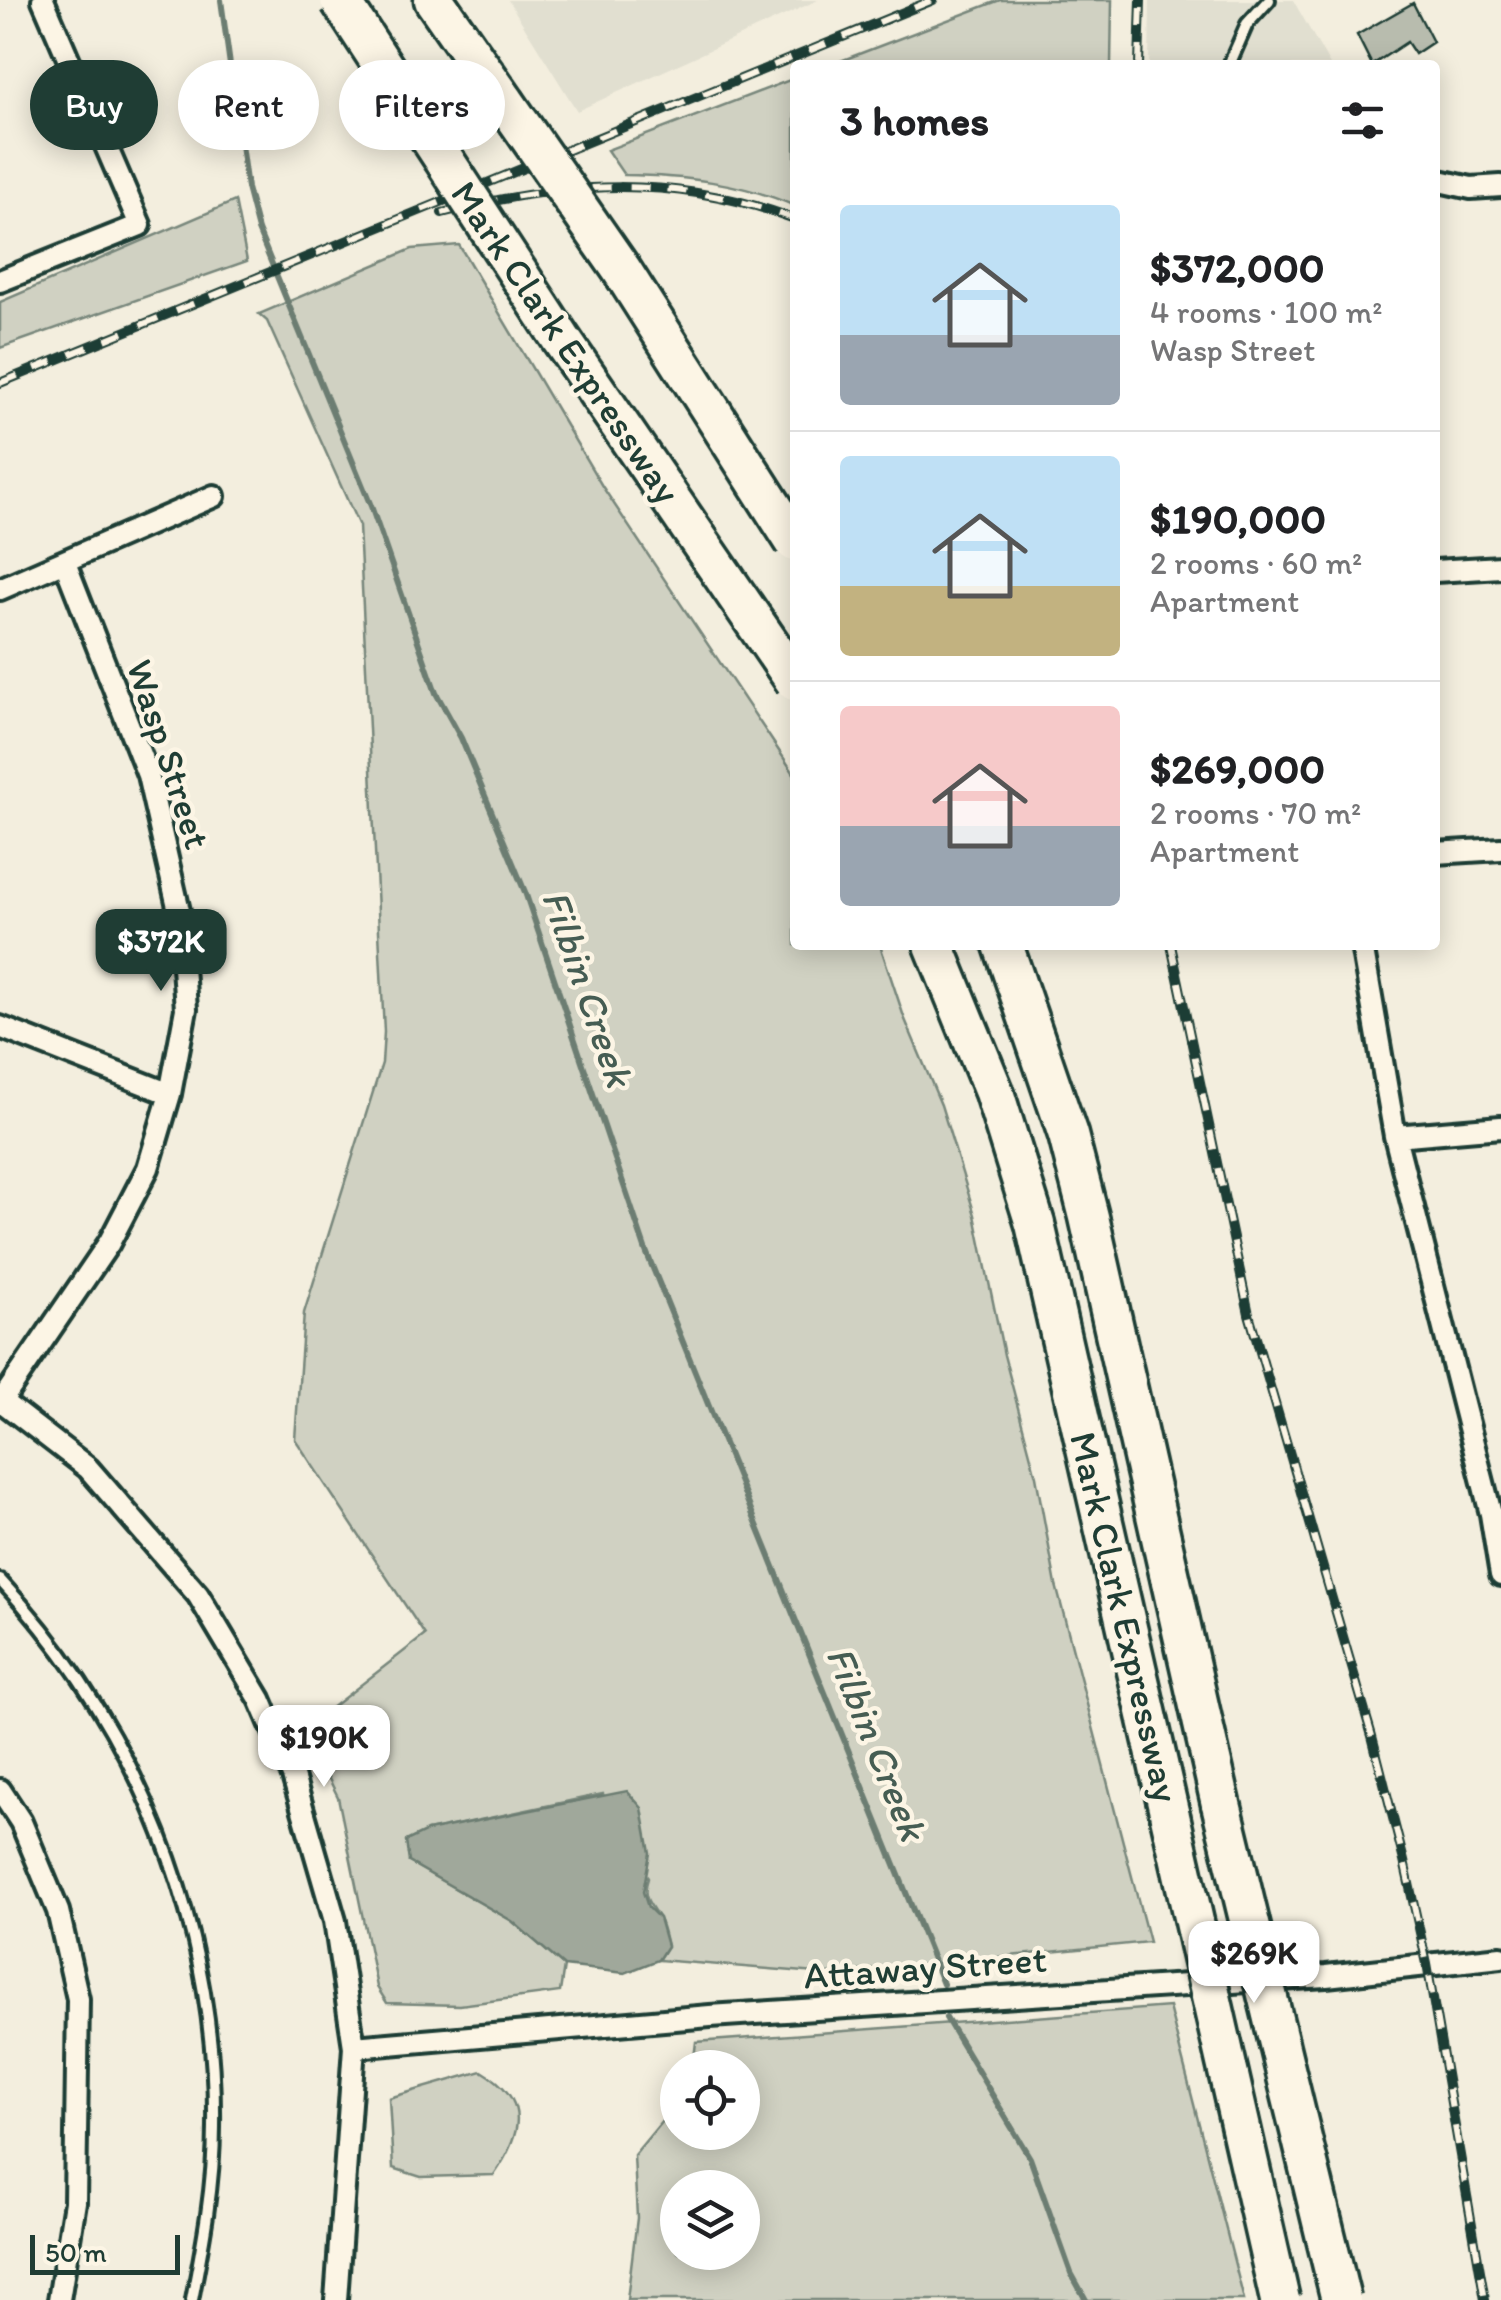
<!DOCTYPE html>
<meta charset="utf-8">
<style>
:root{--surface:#fff;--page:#f6f6f6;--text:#202124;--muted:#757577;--line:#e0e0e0;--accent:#1f3d34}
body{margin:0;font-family:Itim,sans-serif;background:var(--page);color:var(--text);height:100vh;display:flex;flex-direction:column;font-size:38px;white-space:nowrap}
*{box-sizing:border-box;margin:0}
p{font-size:32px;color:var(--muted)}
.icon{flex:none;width:55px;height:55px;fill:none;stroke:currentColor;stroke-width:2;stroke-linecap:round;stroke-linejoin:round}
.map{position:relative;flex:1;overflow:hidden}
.side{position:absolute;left:790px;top:60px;width:650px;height:890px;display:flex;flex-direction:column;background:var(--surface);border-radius:10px;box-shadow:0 5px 25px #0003}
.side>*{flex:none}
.top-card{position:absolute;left:30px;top:60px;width:610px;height:90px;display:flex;gap:20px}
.fabs{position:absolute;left:660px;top:2050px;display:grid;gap:20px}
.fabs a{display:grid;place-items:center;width:100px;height:100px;border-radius:50%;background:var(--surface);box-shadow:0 5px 25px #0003;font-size:50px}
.scale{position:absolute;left:30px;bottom:25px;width:150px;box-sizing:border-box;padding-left:10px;border:5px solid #1f3d34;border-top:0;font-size:28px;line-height:35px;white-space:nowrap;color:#1f3d34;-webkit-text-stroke:8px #fcf5e5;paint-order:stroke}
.price{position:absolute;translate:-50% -85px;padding:0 22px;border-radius:20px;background:#fff;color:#222;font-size:32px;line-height:65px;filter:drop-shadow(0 2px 5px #0008)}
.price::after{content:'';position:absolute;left:50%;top:60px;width:30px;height:22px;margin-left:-15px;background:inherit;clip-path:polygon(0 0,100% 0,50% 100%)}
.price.active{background:var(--accent);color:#fff}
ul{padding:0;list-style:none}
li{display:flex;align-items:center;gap:30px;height:250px;padding:0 50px}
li+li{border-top:2px solid var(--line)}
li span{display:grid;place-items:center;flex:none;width:280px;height:200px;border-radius:10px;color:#555}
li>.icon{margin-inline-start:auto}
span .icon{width:120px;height:120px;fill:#fffc;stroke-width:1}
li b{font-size:42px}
h2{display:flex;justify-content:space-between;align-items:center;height:120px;padding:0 50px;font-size:42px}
.tag{padding:0 35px;border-radius:45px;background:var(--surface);box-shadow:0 5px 25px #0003;font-size:35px;line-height:90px}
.tag.active{background:var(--accent);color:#fff}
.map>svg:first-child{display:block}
.built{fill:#e1dfd0}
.green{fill:#d0d1c2;stroke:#78877b;stroke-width:2.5;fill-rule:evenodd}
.water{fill:#a0a89b;stroke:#6c7d72;stroke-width:2.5}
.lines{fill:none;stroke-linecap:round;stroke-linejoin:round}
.stream{stroke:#6c7d72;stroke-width:6}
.building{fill:#b8bcae;stroke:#1f3d34;stroke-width:2.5}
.lane-casing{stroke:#1f3d34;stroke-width:18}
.street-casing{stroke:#1f3d34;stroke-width:28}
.highway-casing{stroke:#1f3d34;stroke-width:45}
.lane{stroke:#fcf5e5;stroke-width:10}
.street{stroke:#fcf5e5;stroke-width:20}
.highway{stroke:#fcf5e5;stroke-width:38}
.rail-casing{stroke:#1f3d34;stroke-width:10}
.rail{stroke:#fcf5e5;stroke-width:6;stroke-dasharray:19;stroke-linecap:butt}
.highway-bridge-casing{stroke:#1f3d34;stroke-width:45;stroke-linecap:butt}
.highway-bridge{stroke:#fcf5e5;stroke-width:38}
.labels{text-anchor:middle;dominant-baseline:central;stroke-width:9;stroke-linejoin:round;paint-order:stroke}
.street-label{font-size:38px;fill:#1f3d34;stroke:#fcf5e5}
.water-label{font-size:40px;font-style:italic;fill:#465d53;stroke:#fcf5e5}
</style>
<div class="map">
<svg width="1501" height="2300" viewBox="0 0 1501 2300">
<rect width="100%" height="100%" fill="#f3eede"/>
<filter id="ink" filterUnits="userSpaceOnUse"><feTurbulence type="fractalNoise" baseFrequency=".01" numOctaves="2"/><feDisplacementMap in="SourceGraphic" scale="20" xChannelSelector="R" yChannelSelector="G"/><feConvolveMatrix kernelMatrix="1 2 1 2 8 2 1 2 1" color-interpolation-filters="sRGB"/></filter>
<g filter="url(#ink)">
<!-- built -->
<path class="built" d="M508 0H818L577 111Z
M1150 0H1293L1330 65H1149Z"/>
<!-- green -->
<path class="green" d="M1000 0H1112L1111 65H830Z
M795 78V206C740 182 684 176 624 175L607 150Z
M235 201 247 261 0 348V302Z
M459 245 602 486 795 775V945H880L904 1017 941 1105 975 1215 1004 1355 1036 1476 1056 1585 1149 1942 829 1974 658 1960 667 1946C665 1938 663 1926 659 1919 650 1902 641 1899 648 1878L603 1794 427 1831 409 1862 512 1921 564 1966 560 1992 460 2005 387 2003 377 1987 338 1797 304 1729 425 1635 295 1439 304 1313 382 1063 384 1032 359 526 267 321 259 314 412 249Z
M1169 2007 1244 2300H627L637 2218 634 2155 677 2103 678 2132H742V2068L693 2067 696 2042ZM678 2188H742V2252H678Z
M482 2071C531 2100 522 2134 494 2175L421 2177 393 2168 389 2098Z"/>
<!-- water -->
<path class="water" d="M627 1791 642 1808 650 1853 643 1892 648 1907 659 1918 667 1946 658 1960 625 1973 564 1966 512 1921 409 1862 406 1841 427 1831Z"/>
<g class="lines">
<!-- stream -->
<path class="stream" d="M221 0 247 188 258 230 371 506 436 693 461 738 525 892 646 1251 943 1984
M946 2018 1030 2158 1071 2273 1086 2300"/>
</g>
<!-- building -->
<path class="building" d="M1413 3 1433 42 1415 54 1407 42 1372 65 1357 35Z"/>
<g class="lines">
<!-- lane casing -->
<g class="lane-casing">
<path id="lane" d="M1229 65 1247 24 1269 0
M0 1580C137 1726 217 1925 214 2127 214 2185 203 2243 192 2300"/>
</g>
<!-- street casing -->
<g class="street-casing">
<path id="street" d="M1435 180 1471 188 1501 186
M0 281 140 225 43 0
M1435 571 1501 567
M0 589 214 496
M1435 853 1501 849
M1362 945 1395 1136 1491 1514 1501 1575
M0 1027 170 1094
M1395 1136 1501 1127
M0 1400 88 1468 198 1595 260 1699 293 1776 335 1921 354 2047 336 2300
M0 1403 109 1243 148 1168 170 1094 186 1009 179 911 148 775 65 563
M0 1790 21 1822 58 1911 78 1999 75 2202 59 2300
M354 2047 710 2016 1326 1976 1501 1957"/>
</g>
<!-- highway casing -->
<g class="highway-casing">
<path id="highway" d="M434 0 505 102
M934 945 994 1092 1035 1224 1170 1816
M1003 945 1068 1135 1089 1217 1221 1804"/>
</g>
<!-- lane -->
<use href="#lane" class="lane"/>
<!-- street -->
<use href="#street" class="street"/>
<!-- highway -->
<use href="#highway" class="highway"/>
<!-- rail casing -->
<g class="rail-casing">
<path id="rail" d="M1139 65 1141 0
M442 213C564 181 675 174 795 219
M0 383 933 0
M1171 945 1249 1314 1372 1736 1404 1861 1427 1964 1485 2300"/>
</g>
<!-- rail -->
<use href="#rail" class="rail"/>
<!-- highway-bridge casing -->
<g class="highway-bridge-casing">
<path id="highway-bridge" d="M340 0 561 339 795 681
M505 102 621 269 795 542
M1221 1804 1341 2300
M1170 1816 1280 2300"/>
</g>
<!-- highway-bridge -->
<use href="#highway-bridge" class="highway-bridge"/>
</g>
</g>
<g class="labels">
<!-- street labels -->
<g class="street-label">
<text transform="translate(566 342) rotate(56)">Mark Clark Expressway</text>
<text transform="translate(169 754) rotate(72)">Wasp Street</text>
<text transform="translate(1125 1617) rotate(77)">Mark Clark Expressway</text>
<text transform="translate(925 1967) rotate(-4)">Attaway Street</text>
</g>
<!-- water labels -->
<g class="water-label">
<text transform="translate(588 988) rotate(71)">Filbin Creek</text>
<text transform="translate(877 1743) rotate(68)">Filbin Creek</text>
</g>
</g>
</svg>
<div class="fabs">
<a><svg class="icon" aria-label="locate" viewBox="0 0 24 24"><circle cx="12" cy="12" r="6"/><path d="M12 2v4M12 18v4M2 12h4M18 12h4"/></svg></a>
<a><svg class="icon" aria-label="layers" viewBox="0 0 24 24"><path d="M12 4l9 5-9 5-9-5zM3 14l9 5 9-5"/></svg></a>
</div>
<div class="scale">50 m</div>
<b class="price active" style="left:161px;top:994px">$372K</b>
<b class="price" style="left:324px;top:1790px">$190K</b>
<b class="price" style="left:1254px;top:2006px">$269K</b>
<div class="top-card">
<a class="tag active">Buy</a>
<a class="tag">Rent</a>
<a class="tag">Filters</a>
</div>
<section class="side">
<h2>3 homes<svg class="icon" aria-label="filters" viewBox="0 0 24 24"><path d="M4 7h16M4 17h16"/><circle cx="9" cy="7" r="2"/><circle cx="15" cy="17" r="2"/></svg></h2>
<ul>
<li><span style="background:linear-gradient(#bfe0f5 65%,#9aa5b1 0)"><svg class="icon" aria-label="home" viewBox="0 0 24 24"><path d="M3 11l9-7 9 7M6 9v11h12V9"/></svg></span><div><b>$372,000</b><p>4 rooms · 100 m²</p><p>Wasp Street</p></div></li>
<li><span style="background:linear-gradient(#bfe0f5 65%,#c2b280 0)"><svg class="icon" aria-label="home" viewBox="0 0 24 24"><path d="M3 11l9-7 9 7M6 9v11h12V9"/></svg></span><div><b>$190,000</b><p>2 rooms · 60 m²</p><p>Apartment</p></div></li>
<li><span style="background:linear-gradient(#f6c9c9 60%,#9aa5b1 0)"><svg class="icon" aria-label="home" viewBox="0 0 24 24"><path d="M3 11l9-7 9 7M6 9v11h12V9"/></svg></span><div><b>$269,000</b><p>2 rooms · 70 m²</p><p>Apartment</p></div></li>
</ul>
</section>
</div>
